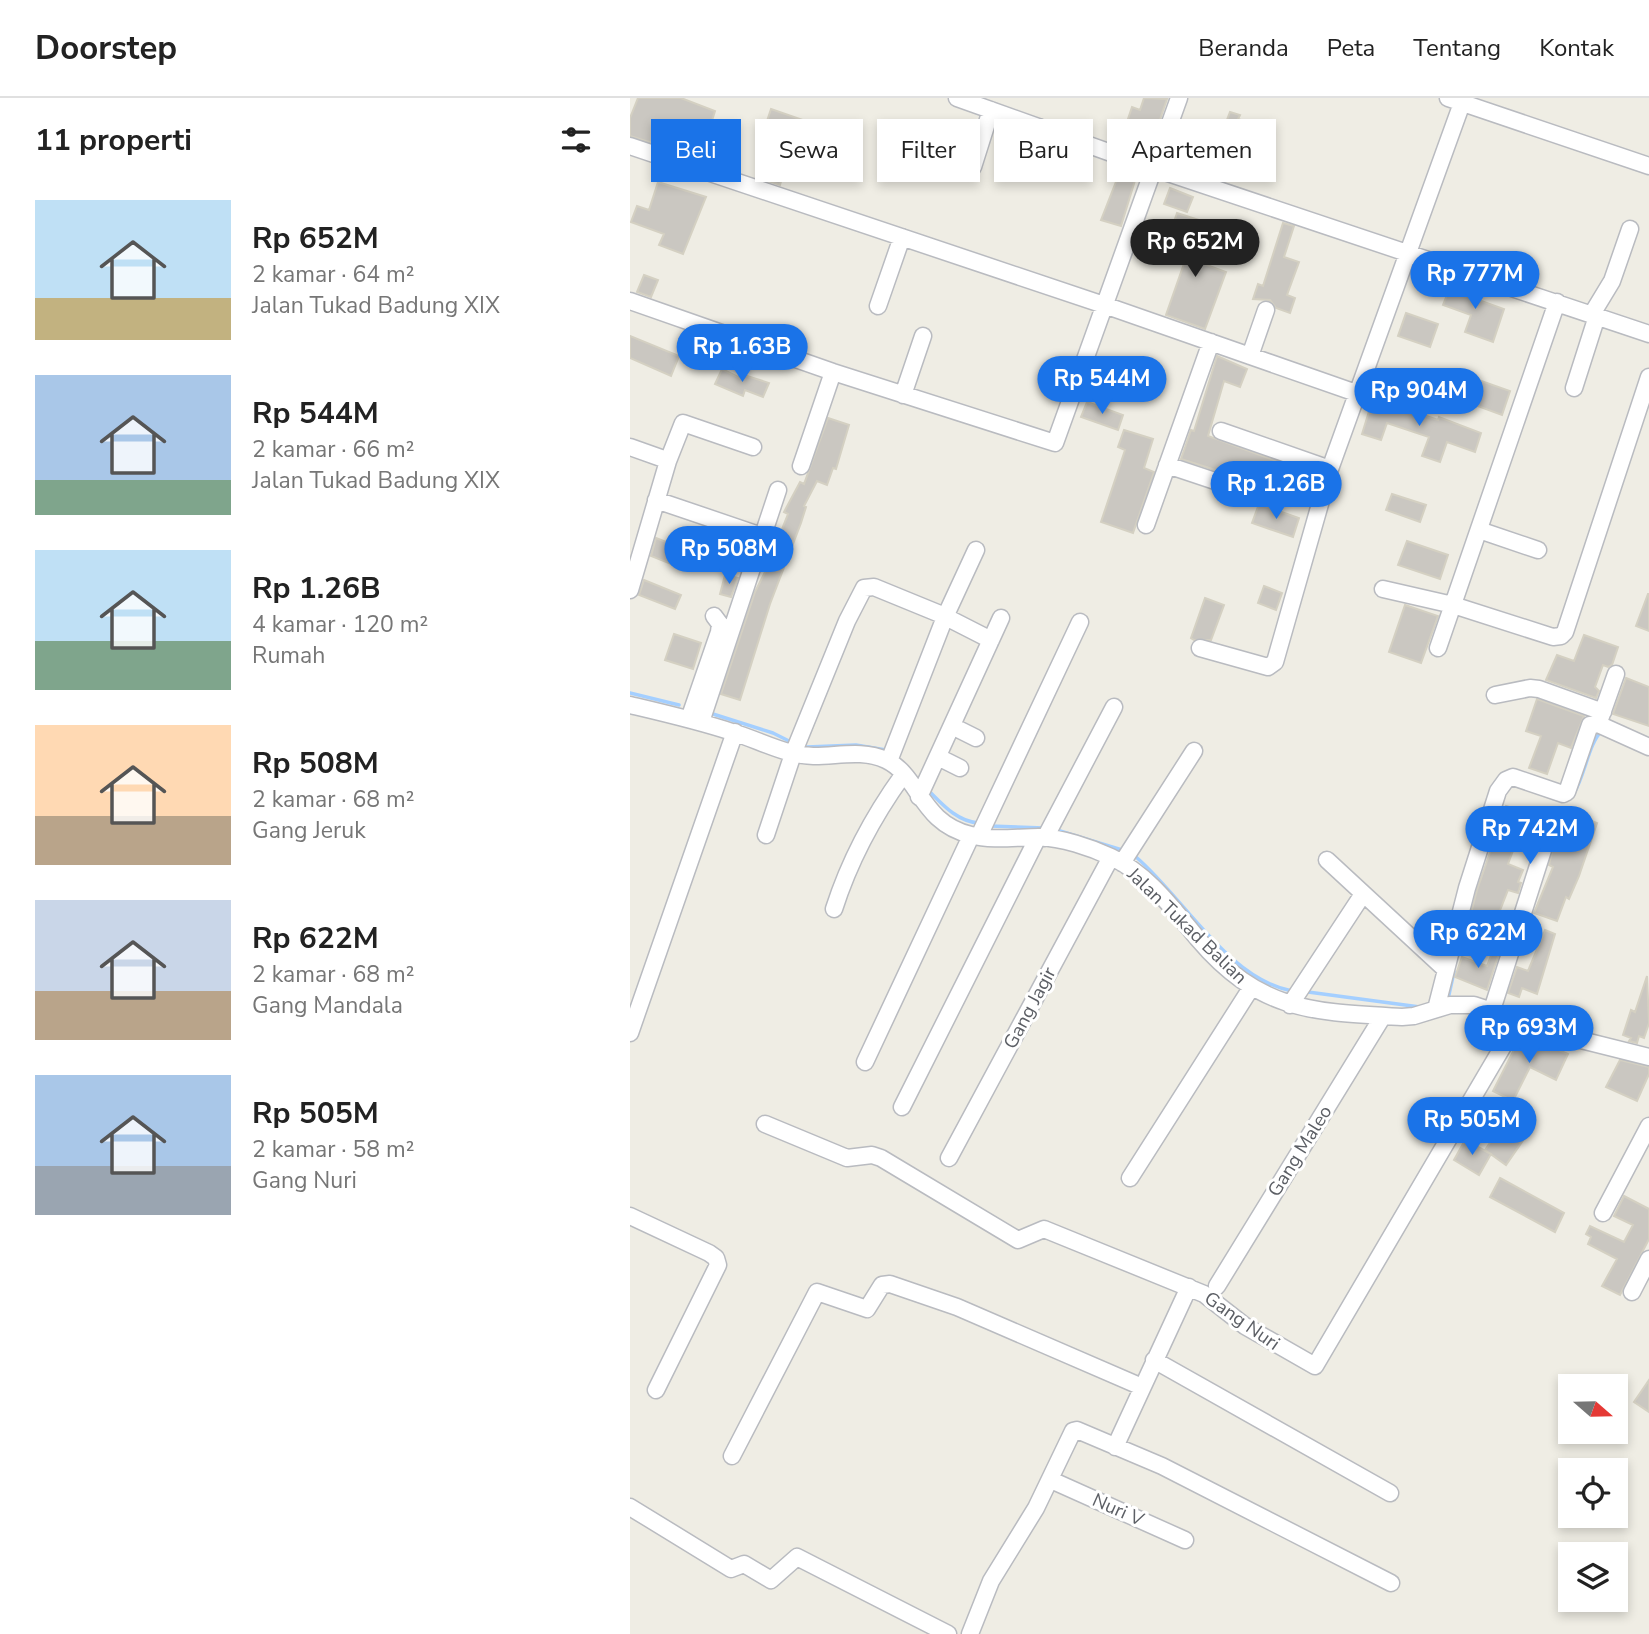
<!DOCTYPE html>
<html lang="id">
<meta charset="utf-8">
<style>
:root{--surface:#fff;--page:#f2f2f2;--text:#222;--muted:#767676;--line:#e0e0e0;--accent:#1a73e8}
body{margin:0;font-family:"Nunito Sans",sans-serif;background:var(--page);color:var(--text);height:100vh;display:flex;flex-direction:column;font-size:26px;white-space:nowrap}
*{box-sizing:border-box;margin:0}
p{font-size:23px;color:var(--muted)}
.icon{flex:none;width:38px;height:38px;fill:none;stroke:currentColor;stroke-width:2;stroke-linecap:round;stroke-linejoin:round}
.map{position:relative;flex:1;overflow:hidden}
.drawer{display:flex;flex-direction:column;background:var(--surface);width:630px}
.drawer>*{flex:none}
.banner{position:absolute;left:21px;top:21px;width:665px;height:63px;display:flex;gap:14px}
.needle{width:46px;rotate:110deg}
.tools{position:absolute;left:928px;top:1276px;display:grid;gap:14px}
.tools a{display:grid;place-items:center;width:70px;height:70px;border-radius:0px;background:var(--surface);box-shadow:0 4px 10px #0003;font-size:35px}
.price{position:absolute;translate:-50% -60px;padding:0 16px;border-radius:24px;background:var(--accent);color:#fff;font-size:23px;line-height:46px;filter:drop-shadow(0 2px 4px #0008)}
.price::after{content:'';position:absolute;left:50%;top:42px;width:21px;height:16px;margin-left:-10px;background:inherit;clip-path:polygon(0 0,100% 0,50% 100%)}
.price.on{background:#222;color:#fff}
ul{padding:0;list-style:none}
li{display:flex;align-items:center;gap:21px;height:175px;padding:0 35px}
li span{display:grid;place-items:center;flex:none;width:196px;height:140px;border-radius:0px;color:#555}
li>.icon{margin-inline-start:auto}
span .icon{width:84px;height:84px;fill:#fffc;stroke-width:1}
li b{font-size:30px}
h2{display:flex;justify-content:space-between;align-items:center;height:84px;padding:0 35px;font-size:30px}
.tag{padding:0 24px;border-radius:0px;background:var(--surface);box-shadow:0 4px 10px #0003;font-size:24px;line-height:63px}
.tag.on{background:var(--accent);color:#fff}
header{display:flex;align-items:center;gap:42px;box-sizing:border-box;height:98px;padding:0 35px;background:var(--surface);border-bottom:2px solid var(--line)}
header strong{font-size:33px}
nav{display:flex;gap:38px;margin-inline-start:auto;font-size:24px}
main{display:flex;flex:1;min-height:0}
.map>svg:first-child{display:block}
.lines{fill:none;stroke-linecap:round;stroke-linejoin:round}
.stream{stroke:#a4cfff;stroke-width:3.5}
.building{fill:#cac7c1;stroke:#d4d0c2;stroke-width:2}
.minor-casing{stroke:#b9bbc0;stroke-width:19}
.minor{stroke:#fff;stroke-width:16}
.labels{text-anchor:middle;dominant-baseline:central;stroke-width:6;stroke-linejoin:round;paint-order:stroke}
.street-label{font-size:19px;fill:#5c5f65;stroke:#fff}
</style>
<header>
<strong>Doorstep</strong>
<nav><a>Beranda</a><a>Peta</a><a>Tentang</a><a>Kontak</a></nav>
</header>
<main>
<section class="drawer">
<h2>11 properti<svg class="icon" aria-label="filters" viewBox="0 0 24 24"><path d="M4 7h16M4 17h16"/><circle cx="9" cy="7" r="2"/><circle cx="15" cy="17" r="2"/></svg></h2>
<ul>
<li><span style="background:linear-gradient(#bfe0f5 70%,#c2b280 0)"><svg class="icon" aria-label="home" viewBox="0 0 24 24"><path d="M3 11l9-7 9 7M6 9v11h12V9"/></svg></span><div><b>Rp 652M</b><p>2 kamar · 64 m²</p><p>Jalan Tukad Badung XIX</p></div></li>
<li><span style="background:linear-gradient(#a9c7e8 75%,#7fa58c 0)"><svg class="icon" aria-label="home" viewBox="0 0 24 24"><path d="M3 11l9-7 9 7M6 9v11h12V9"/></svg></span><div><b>Rp 544M</b><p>2 kamar · 66 m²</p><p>Jalan Tukad Badung XIX</p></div></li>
<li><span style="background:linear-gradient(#bfe0f5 65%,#7fa58c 0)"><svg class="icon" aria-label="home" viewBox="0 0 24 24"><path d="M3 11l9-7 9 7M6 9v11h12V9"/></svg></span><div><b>Rp 1.26B</b><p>4 kamar · 120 m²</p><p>Rumah</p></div></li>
<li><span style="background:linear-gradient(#ffd9b3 65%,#b9a48a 0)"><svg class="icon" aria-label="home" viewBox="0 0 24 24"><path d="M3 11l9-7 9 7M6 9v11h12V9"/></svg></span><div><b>Rp 508M</b><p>2 kamar · 68 m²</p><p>Gang Jeruk</p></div></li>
<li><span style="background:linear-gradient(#c9d6e8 65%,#b9a48a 0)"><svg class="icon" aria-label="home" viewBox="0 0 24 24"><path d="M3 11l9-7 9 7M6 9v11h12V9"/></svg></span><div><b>Rp 622M</b><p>2 kamar · 68 m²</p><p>Gang Mandala</p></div></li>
<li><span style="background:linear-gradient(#a9c7e8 65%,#9aa5b1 0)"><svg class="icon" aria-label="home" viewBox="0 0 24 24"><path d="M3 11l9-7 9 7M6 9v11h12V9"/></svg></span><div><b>Rp 505M</b><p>2 kamar · 58 m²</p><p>Gang Nuri</p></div></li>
</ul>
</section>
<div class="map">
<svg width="1019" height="1536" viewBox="0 0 1019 1536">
<rect width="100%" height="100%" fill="#efede4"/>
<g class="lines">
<!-- stream -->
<path class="stream" d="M0 595 49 607
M83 616 143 635 161 644
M177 649 226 647 256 652
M299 693C313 707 327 723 348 725
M944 695C955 677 959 644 972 633
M360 728 414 730
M430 733 492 752
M506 759C554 800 598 881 662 893
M678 894 790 909
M816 902 818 901 824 874"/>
</g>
<!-- building -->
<path class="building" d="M8 0H51L85 13 79 32 61 25 50 49 40 45 38 50 0 38V20Z
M514 0 537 1 521 48 511 45 513 40 494 33 502 9 510 12Z
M141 11 173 22 167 40 165 39 144 78 152 80 150 87 126 79 147 33 135 29Z
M600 14 610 17 608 21 630 29 632 24 642 28 625 72 612 67 609 76 591 69 589 73 579 69Z
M491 71 507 76 491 128 471 122Z
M28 84 76 99 53 156 29 147 34 136 1 124 7 108 19 112Z
M540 90 563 99 557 114 534 106Z
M547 115 578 125 566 163 596 174 575 231 536 217 557 157 553 156 560 133 543 127Z
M653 125 664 128 654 159 669 164 657 197 665 200 660 215 646 210 640 202 623 201 628 186 633 188Z
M14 177 28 182 21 199 7 194Z
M823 182 844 190 840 199 874 211 863 244 835 234 841 217 813 207Z
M776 215 808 226 800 249 768 238Z
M0 238 49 258 41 278 0 260Z
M587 258 617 271 610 289 594 283 578 338 674 373 669 388 608 367 604 378 551 361 561 332 564 333Z
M92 271 110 280 111 276 139 285 133 299 115 292 113 298 85 286Z
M820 272 880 293 872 317 812 295Z
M744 297 763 303 762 306 808 322 809 319 851 335 845 354 817 344 810 364 792 358 799 339 757 325 751 342 732 336Z
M457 304 493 317 488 332 451 319Z
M198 320 219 327 206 371 203 370 197 387 187 383 174 408 176 409 171 425 140 506 110 602 91 596 125 494 137 470 147 435 150 436 158 416 154 414 170 384 174 386Z
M494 332 523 341 514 370 524 374 503 435 471 424 495 352 488 349Z
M762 396 796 407 790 424 756 412Z
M629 406 669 420 663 439 622 425Z
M26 440 62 454 56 472 21 458Z
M777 443 818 457 810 481 768 467Z
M95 477 108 480 101 499 90 496Z
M14 482 51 497 45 511 9 497Z
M634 488 652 495 646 512 628 505Z
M1018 496H1019V533L1006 528Z
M575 500 594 507 581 542H564L561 540Z
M775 507 808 518 791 565 759 554Z
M44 536 71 545 63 571 35 562Z
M954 537 988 549 982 567 978 569 973 567 965 589 969 593 966 600 916 582 927 557 944 563Z
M996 580 1019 589V628L983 616Z
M907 601 954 618 941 650 928 645 917 676 899 670 911 638 896 633Z
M876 708 945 729 949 718 967 725 949 778 939 801 936 799 927 823 904 815 923 769 919 767 923 749 916 742 906 744 903 748 887 742 878 766 893 772 888 784 891 785 888 795 878 792 858 843 836 835 847 792Z
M915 832 925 836 907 896 892 890 889 899 878 895 887 869 898 873Z
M866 844 872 846 857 892 825 879 832 859 857 868Z
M1017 878 1019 925 1014 940 1009 938 1007 945 999 943 1001 940 993 937 1001 912 1005 914Z
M892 936 938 956 926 982 900 969 883 1003 863 993Z
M990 962 1019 969V976L1007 1003 976 989Z
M873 1026 894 1041 876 1067 855 1052Z
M835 1042 861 1056 849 1077 824 1062Z
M870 1080 934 1115 925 1134 860 1099Z
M994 1098 1019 1111V1141L990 1197 972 1188 987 1161 958 1146 961 1139 956 1136 960 1128 994 1144 1003 1127 984 1118Z
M1019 1282V1314L1004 1304Z"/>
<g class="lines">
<!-- minor casing -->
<g class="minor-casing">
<path id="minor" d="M327 0 526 71 1019 236
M818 0 1019 68
M0 48 477 208 729 296
M399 58 409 29
M343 69 361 12
M0 203 203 274 425 345 549 0
M248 208 272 139
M962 216 982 183 1000 131
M620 258 636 212
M944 290 967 218
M273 297 293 238
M591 333 700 371
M0 349 31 360
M537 367 603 389
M171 368 203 274
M26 402 132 438
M516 427 581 244
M849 432 908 452
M753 491 823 507 923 539 931 538 935 534 1019 279
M0 492 38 363 53 325 123 349
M570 550 638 569 645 564 700 371 832 5
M808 550 927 204
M865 597 900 590 909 591 973 614
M0 607C34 615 69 623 102 634 122 640 142 650 162 655 193 664 225 648 256 662 290 678 290 725 341 737 362 743 387 739 409 739 432 740 460 749 481 759 518 776 543 811 568 841 630 914 683 914 772 919L784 918 820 907H844L947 941 1019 959
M59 621 89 534 90 526 84 518
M71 624 148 392
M969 624 986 576
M968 626 1019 649
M322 628 346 640
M308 659 330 670
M259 663 315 519 346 452
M289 699 371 520
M136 737 163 656 217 523 234 490 244 489 310 516 361 542
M349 738 450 524
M415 740 484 609
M697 762 816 872
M492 765 564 653
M204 811C220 761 242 720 273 677
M660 907 733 796
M806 911 837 790 868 693 876 682 883 679 933 696 937 694 960 627 968 626
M862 912 913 752
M0 935 105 634
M235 964 341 738
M272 1009 408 739
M135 1026 217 1060 242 1057 251 1060 388 1142 414 1131 574 1196 615 1228 685 1268 889 921
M319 1060 481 759
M500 1080 621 890
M973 1115 1019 1028
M0 1118 79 1155 86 1160 88 1167 26 1292
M587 1188 753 918
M1002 1194 1019 1161
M524 1262 760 1395
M485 1349 559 1189
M102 1358 187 1194 237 1211 252 1187 260 1186 327 1209 512 1289
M421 1382 555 1442
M0 1409 101 1471 114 1466 141 1482 167 1459 318 1536
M340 1536 361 1483 406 1410 443 1333 447 1332 532 1368 761 1485"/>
</g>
<!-- minor -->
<use href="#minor" class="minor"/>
</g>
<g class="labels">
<!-- street labels -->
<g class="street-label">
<text transform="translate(557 828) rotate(44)">Jalan Tukad Balian</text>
<text transform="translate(400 910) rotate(-62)">Gang Jagir</text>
<text transform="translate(670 1053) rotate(-58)">Gang Maleo</text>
<text transform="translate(612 1223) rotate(35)">Gang Nuri</text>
<text transform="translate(488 1412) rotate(24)">Nuri V</text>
</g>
</g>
</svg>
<div class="tools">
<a><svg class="needle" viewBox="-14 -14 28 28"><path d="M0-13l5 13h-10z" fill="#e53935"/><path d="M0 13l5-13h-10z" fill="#767676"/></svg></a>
<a><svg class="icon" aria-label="locate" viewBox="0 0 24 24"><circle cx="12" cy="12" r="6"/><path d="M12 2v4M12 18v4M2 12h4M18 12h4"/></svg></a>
<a><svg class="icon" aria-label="layers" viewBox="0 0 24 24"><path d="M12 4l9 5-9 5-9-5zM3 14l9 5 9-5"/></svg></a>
</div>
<b class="price on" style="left:565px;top:181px">Rp 652M</b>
<b class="price" style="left:845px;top:213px">Rp 777M</b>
<b class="price" style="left:112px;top:286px">Rp 1.63B</b>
<b class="price" style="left:472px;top:318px">Rp 544M</b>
<b class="price" style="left:789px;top:330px">Rp 904M</b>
<b class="price" style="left:646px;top:423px">Rp 1.26B</b>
<b class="price" style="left:99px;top:488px">Rp 508M</b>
<b class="price" style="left:900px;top:768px">Rp 742M</b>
<b class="price" style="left:848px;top:872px">Rp 622M</b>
<b class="price" style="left:899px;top:967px">Rp 693M</b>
<b class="price" style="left:842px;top:1059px">Rp 505M</b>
<div class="banner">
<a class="tag on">Beli</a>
<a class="tag">Sewa</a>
<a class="tag">Filter</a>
<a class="tag">Baru</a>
<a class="tag">Apartemen</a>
</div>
</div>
</main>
